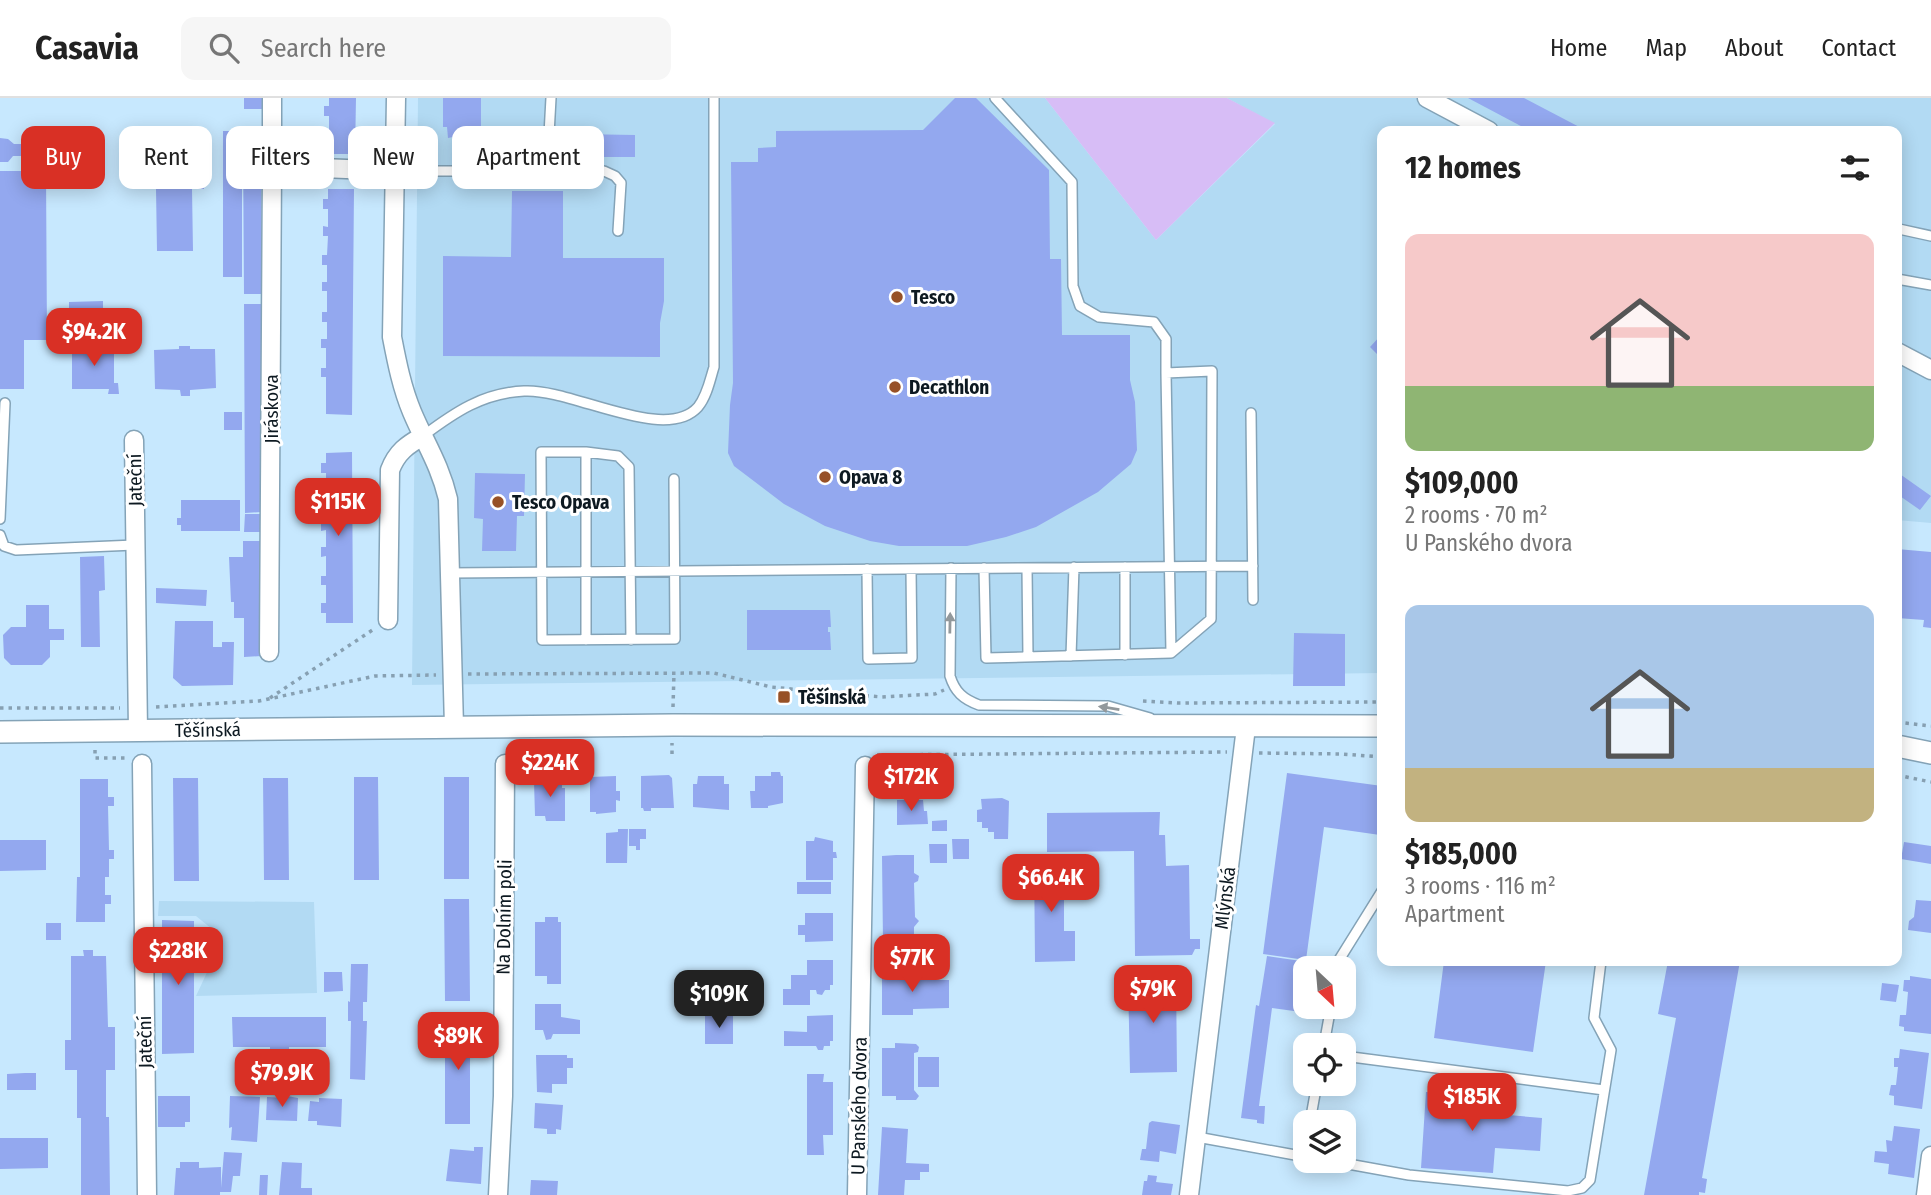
<!DOCTYPE html>
<meta charset="utf-8">
<style>
:root{--surface:#fff;--page:#f6f6f6;--text:#222;--muted:#767676;--line:#e0e0e0;--accent:#d93025}
body{margin:0;font-family:"Fira Sans Condensed",sans-serif;background:var(--page);color:var(--text);height:100vh;display:flex;flex-direction:column;font-size:26px;white-space:nowrap}
*{box-sizing:border-box;margin:0}
p{font-size:23px;color:var(--muted)}
.icon{flex:none;width:38px;height:38px;fill:none;stroke:currentColor;stroke-width:2;stroke-linecap:round;stroke-linejoin:round}
.map{position:relative;flex:1;overflow:hidden}
.sheet{position:absolute;left:1377px;top:28px;width:525px;height:840px;display:flex;flex-direction:column;background:var(--surface);border-radius:14px;box-shadow:0 4px 18px #0003}
.sheet>*{flex:none}
.guide{position:absolute;left:21px;top:28px;width:665px;height:63px;display:flex;gap:14px}
.needle{width:46px;rotate:154deg}
.buttons{position:absolute;left:1293px;top:858px;display:grid;gap:14px}
.buttons a{display:grid;place-items:center;width:63px;height:63px;border-radius:14px;background:var(--surface);box-shadow:0 4px 18px #0003;font-size:35px}
.price{position:absolute;translate:-50% -60px;padding:0 16px;border-radius:14px;background:var(--accent);color:#fff;font-size:23px;line-height:46px;filter:drop-shadow(0 2px 4px #0008)}
.price::after{content:'';position:absolute;left:50%;top:42px;width:21px;height:16px;margin-left:-10px;background:inherit;clip-path:polygon(0 0,100% 0,50% 100%)}
.price.on{background:#222;color:#fff}
ul{padding:0;list-style:none}
li{display:grid;align-content:center;gap:14px;height:371px;padding:0 28px}
li span{display:grid;place-items:center;height:217px;border-radius:14px;color:#555}
li>.icon{margin-inline-start:auto}
span .icon{width:126px;height:126px;fill:#fffc;stroke-width:1}
li b{font-size:30px}
h2{display:flex;justify-content:space-between;align-items:center;height:84px;padding:0 28px;font-size:30px}
.pill{padding:0 24px;border-radius:14px;background:var(--surface);box-shadow:0 4px 18px #0003;font-size:24px;line-height:63px}
.pill.on{background:var(--accent);color:#fff}
header{display:flex;align-items:center;gap:42px;box-sizing:border-box;height:98px;padding:0 35px;background:var(--surface);border-bottom:2px solid var(--line)}
header strong{font-size:33px}
nav{display:flex;gap:38px;margin-inline-start:auto;font-size:24px}
.search{width:490px;height:63px;background:var(--page);display:flex;align-items:center;gap:18px;box-sizing:border-box;padding:0 24px;border-radius:14px;color:var(--muted);font-size:26px}
.map>svg:first-child{display:block}
.built{fill:#b2daf3}
.green{fill:#d7bdf6}
.building{fill:#93a8ef}
.lines{fill:none;stroke-linecap:round;stroke-linejoin:round}
.service-casing{stroke:#84a3b7;stroke-width:12}
.minor-casing{stroke:#84a3b7;stroke-width:21}
.tertiary-casing{stroke:#84a3b7;stroke-width:24}
.path{stroke:#87a0b2;stroke-width:3.5;stroke-dasharray:3.5 5;stroke-linecap:butt}
.service{stroke:#fff;stroke-width:9}
.minor{stroke:#fff;stroke-width:18}
.tertiary{stroke:#fff;stroke-width:21}
.oneway{fill:#92989b}
.poi-dot{fill:#975127;stroke:#fff;stroke-width:2.5}
.labels{text-anchor:middle;dominant-baseline:central;stroke-width:6;stroke-linejoin:round;paint-order:stroke}
.poi-label{font-size:19px;font-weight:bold;fill:#0d1921;stroke:#fff;text-anchor:start}
.street-label{font-size:19px;fill:#0d1921;stroke:#fff}
</style>
<header>
<strong>Casavia</strong>
<div class="search"><svg class="icon" aria-label="search" viewBox="0 0 24 24"><circle cx="10" cy="10" r="6"/><path d="M15 15l6 6"/></svg>Search here</div>
<nav><a>Home</a><a>Map</a><a>About</a><a>Contact</a></nav>
</header>
<div class="map">
<svg width="1931" height="1097" viewBox="0 0 1931 1097">
<rect width="100%" height="100%" fill="#c7e8fe"/>
<!-- built -->
<path class="built" d="M418 0H1045L1156 142 1275 26 1227 0H1931V425L1897 422V33H1382V575L412 587Z
M159 803 314 804 317 895 196 898 223 840 196 818H158Z"/>
<!-- green -->
<path class="green" d="M1045 0H1227L1275 25 1156 142Z"/>
<!-- building -->
<path class="building" d="M244 0H262V11H244Z
M329 0H356L355 56H329V18H324V8H329Z
M443 0H481V39L468 40V59H452L453 39 448 40 447 29H443Z
M955 0H976L1049 72 1050 161H1061L1062 237H1130V282L1135 304 1137 352 1131 366 1098 394 1036 429 1006 439 967 448H899L870 443 825 428 784 406 734 368 728 355 730 307 733 285 731 64H758V50L776 49V33L923 32Z
M1468 0H1524L1587 33H1530Z
M223 33H242V179H223Z
M576 36 635 37V59H575Z
M156 38H192V55H205L204 91H192L193 153H157L156 91H153V56H156Z
M32 39 40 40 46 46 47 54 43 61 34 64 24 58H13L8 64H0V40L8 41 14 46H23Z
M243 46 261 47 262 196H244Z
M0 73H46L47 242H24V291H0Z
M328 91H354L352 317 326 316V279H321V270H326V250H321V241H327V224H322V214H327V193H322V184H327V167H322V157H327L328 138H323V128L328 129V111H323V101H328Z
M512 93H563V160H664V203L660 225V259L443 258V158L511 159Z
M103 203V221L69 222V204Z
M244 206H262L261 414 245 415Z
M1382 236V261L1370 249Z
M72 248H114V285H118L119 296H108L109 291H72Z
M179 248H190V251H215L216 290 190 292V298H181L180 292 155 291 154 252 179 251Z
M224 314H242V332H224Z
M352 354 353 525H326V515H321V505H326V487H321V478H326V458L321 459V449H326V432L321 433V423H326V403H321V393H326V375H321V365H326V355Z
M1897 374 1931 398 1920 412 1897 396Z
M475 375 525 376 524 418H517L516 453H482L483 421 474 420Z
M181 402H240V433H181V427H177V420H181Z
M245 416H261V434H244Z
M243 443H260L261 558 244 559V520H234V504H231L229 459H243Z
M1897 451 1931 454V530L1923 529 1924 522 1897 520Z
M104 458 105 492 99 493 100 549H81L80 459Z
M156 490 207 492 206 508 156 505Z
M26 507H49V531H64V542H50V559L42 567H11L4 560 3 537 11 529H26Z
M747 512H830L831 529H828V534H830L831 552H747Z
M175 523H213V549H222V544H234L233 587 182 588 173 580Z
M1294 535 1345 536V588H1293Z
M771 674H780L781 678H783V705L768 708V710H751L750 693H755V678H771Z
M1287 675 1382 688 1380 737 1324 729 1306 862 1263 856Z
M669 677 672 680 674 710H651V713H644L643 710H641V678Z
M616 678V693H620V703L616 702V714L596 716V714H590V679Z
M698 678H724V686H729V712L693 709V686H697Z
M354 679H378L379 782H354Z
M444 679H469V781H444Z
M538 679H562V690H565V723H546L545 718H535L534 683Z
M173 680H198L199 783H174Z
M263 680H288L289 782H264Z
M80 681H108V699H114V708H108L109 752H114V761H109V779H105V797H111V806H105V824H76L77 779H80Z
M1002 700 1009 703 1008 741H994V734H988V730H982V724H977V712L982 711 981 701Z
M897 702H923L924 713H927L928 726 897 727Z
M1160 714 1159 737H1165L1166 768 1189 767 1190 841H1200V851H1195L1192 857 1135 858 1134 753 1047 754V715Z
M947 722V733H932V723Z
M618 731H628L627 765H606V735L618 734Z
M629 731H646V741H640V752H636V748H629Z
M815 739 833 743V754H836L837 760H833V782H806V743H814Z
M952 741H969V761H953Z
M0 742H46V772L0 773Z
M1904 744 1931 748V766L1901 761Z
M929 746H947V765H930Z
M1034 756H1056L1057 780H1064V833H1075V863L1035 864Z
M896 757H914V775L919 778 918 783 914 785 915 819 919 823 914 829V847L883 845 882 758Z
M797 784H831V796H797Z
M444 801H469L470 903H445Z
M1916 802 1931 803V835L1908 832 1909 823 1914 819Z
M805 815H833V843L805 844V837H798V827H805Z
M545 819H558V824H561V886H547V878H535V824H545Z
M162 822 194 823V955L162 956Z
M46 825H61V842H46Z
M926 846H942V858H927Z
M83 852H93V858H106L108 929H115V972H106V1019H109L110 1097H81V1020H77V972H65V942H71V858H84Z
M1267 858 1308 864 1301 914 1272 910 1259 1008H1265L1264 1026 1257 1025V1022L1241 1020 1256 907 1259 908Z
M807 862H833V887H830V892H825L822 897 817 896 816 892H810V907H783V891H791V877H807Z
M1444 863H1546L1533 954 1434 940Z
M1668 863H1740L1702 1080 1707 1081 1705 1095 1699 1094V1097H1644L1676 920 1658 916Z
M351 866H368L367 904H363V923H367L365 982 350 981 351 923H348V903L350 904Z
M324 874H342L343 893 324 894Z
M912 874H921L922 882H949V910L913 911V917H882V876Z
M1910 878 1931 881V936L1904 933V929L1899 928 1900 917H1906L1908 894 1903 893 1904 882H1910Z
M1176 879 1177 974 1130 975 1128 880Z
M1882 885 1899 887 1896 904 1880 902Z
M535 906H561V919L580 922V936H553L551 941 546 942 543 932H535Z
M733 917V946H705V918Z
M833 917V943H830V948H824L823 952H818L816 948H784V933L807 934V918Z
M232 919H326V949H289V958H270V949H233Z
M445 923H470V1026H445Z
M895 945 916 946 919 949 918 954 914 955V992L919 998 916 1002H896V998H882V950H895Z
M1900 951 1929 955 1922 1011 1894 1007V998L1889 997 1891 987H1896L1898 969H1894V960H1899Z
M536 957H567V960H573V970H567V986H552V995L537 994Z
M918 959H939V989H918Z
M25 975H36V992H7V976Z
M807 976H824L823 984H833V1037H823L824 1057H807Z
M1426 994 1498 1000 1497 1016 1542 1020 1540 1053 1495 1050 1493 1075 1421 1070Z
M158 998H190V1024H185V1029H158Z
M230 998 260 999 257 1044 231 1042 232 1029 229 1030Z
M287 998 298 1000 297 1023 266 1022 267 999 287 1000Z
M319 1000 342 1001 341 1029 317 1027V1023H308L310 1003 319 1004Z
M535 1005 563 1007 561 1032 556 1031V1036H547V1031L534 1030Z
M1152 1023 1180 1027 1176 1056 1160 1053 1159 1064 1140 1062 1142 1051H1146L1149 1025Z
M1894 1028 1920 1031 1914 1080 1888 1076 1889 1066 1874 1064 1875 1053 1887 1054 1886 1042 1892 1043Z
M882 1029 908 1031 906 1065 929 1066V1074H920V1082H905L904 1097H878Z
M0 1040H48V1070L0 1071Z
M474 1049H483L481 1086 446 1083 450 1051 474 1053Z
M224 1054 242 1055 240 1078H233L231 1094H220V1097H174L176 1070H180V1064H199V1070L221 1069V1090Z
M282 1064 302 1065 301 1090H312V1097H279Z
M260 1077H268L267 1097H259Z
M1148 1077 1157 1078 1156 1084 1173 1086 1171 1097H1142L1144 1083H1147Z
M531 1082 558 1083 557 1097H530Z"/>
<g class="lines">
<!-- service casing -->
<g class="service-casing">
<path id="service" d="M995 0 1072 84 1073 188 1080 208 1099 219 1154 224 1166 241V275
M396 73H604L615 78 621 85 618 133
M547 73 551 0
M1899 131 1931 138
M1897 181 1931 187
M1251 315 1253 502
M423 338C455 314 483 295 524 293 571 290 665 346 698 309 707 298 710 282 714 269V0
M586 354 618 358 629 369 631 542
M0 421 5 305
M0 437 4 448 16 452 135 447
M951 470 950 578C955 594 963 601 979 607L1108 608 1150 620
M984 470 986 560 1171 555 1166 275 1212 273 1211 521 1171 555
M1027 470 1028 559
M867 471 868 561 912 560 911 471
M450 475 1253 468
M586 542V354H541L542 542 675 541 674 381
M1125 557V469
M1071 558 1074 469
M1338 870 1339 862 1382 793
M1324 947 1331 908
M1344 958 1604 992
M1310 1024 1317 985
M1197 1039 1306 1059
M1326 1062 1409 1077 1568 1093 1582 1090 1590 1082 1611 952 1594 920 1601 863"/>
</g>
<!-- minor casing -->
<g class="minor-casing">
<path id="minor" d="M272 0V68
M396 0 392 239C397 265 402 290 412 314 425 345 440 367 448 401L454 629
M1427 0 1489 33
M1897 254 1931 272
M134 342 138 633
M388 522 390 372C397 354 407 347 423 338
M269 554 272 68 396 73
M142 666 147 1097
M498 1097 503 998 505 666
M857 1097 865 668
M1189 1097 1246 629
M1926 1097 1931 1058"/>
</g>
<!-- tertiary casing -->
<g class="tertiary-casing">
<path id="tertiary" d="M0 634 673 627 1382 628
M1897 648 1931 655"/>
</g>
<!-- path -->
<path class="path" d="M468 576 714 575 771 589 832 595 882 599 935 596 944 592
M270 600 374 531
M1143 603 1177 605 1382 604
M156 609 259 603 375 578 436 577
M673 609 674 575
M0 610H120
M1897 624 1931 628
M95 652V660H125
M1259 655 1342 656 1382 659
M672 656V645
M877 657 1227 654
M1897 677 1931 684"/>
<!-- service -->
<use href="#service" class="service"/>
<!-- minor -->
<use href="#minor" class="minor"/>
<!-- tertiary -->
<use href="#tertiary" class="tertiary"/>
</g>
<!-- one-way arrows -->
<defs><path id="oneway-solid" d="M-6-.8H1V-3.2L6.5 0L1 3.2V.8H-6Z" transform="scale(1.75)"/></defs>
<g class="oneway">
<use href="#oneway-solid" transform="translate(950 525) rotate(-89)"/>
<use href="#oneway-solid" transform="translate(1109 610) rotate(-171)"/>
</g>
<!-- markers -->
<g class="poi-dot">
<circle cx="897" cy="199" r="7"/>
<circle cx="895" cy="289" r="7"/>
<circle cx="825" cy="379" r="7"/>
<circle cx="498" cy="404" r="7"/>
<rect x="777" y="592" width="14" height="14" rx="3.5"/>
</g>
<g class="labels">
<!-- poi labels -->
<g class="poi-label">
<text x="911" y="199">Tesco</text>
<text x="909" y="289">Decathlon</text>
<text x="839" y="379">Opava 8</text>
<text x="512" y="404">Tesco Opava</text>
<text x="798" y="599">Těšínská</text>
</g>
<!-- street labels -->
<g class="street-label">
<text transform="translate(271 311) rotate(-90)">Jiráskova</text>
<text transform="translate(135 382) rotate(-91)">Jateční</text>
<text transform="translate(208 632) rotate(-1)">Těšínská</text>
<text transform="translate(1225 800) rotate(-83)">Mlýnská</text>
<text transform="translate(504 819) rotate(-89)">Na Dolním poli</text>
<text transform="translate(145 944) rotate(-91)">Jateční</text>
<text transform="translate(859 1008) rotate(-89)">U Panského dvora</text>
</g>
</g>
</svg>
<div class="buttons">
<a><svg class="needle" viewBox="-14 -14 28 28"><path d="M0-13l5 13h-10z" fill="#e53935"/><path d="M0 13l5-13h-10z" fill="#767676"/></svg></a>
<a><svg class="icon" aria-label="locate" viewBox="0 0 24 24"><circle cx="12" cy="12" r="6"/><path d="M12 2v4M12 18v4M2 12h4M18 12h4"/></svg></a>
<a><svg class="icon" aria-label="layers" viewBox="0 0 24 24"><path d="M12 4l9 5-9 5-9-5zM3 14l9 5 9-5"/></svg></a>
</div>
<b class="price" style="left:94px;top:270px">$94.2K</b>
<b class="price" style="left:338px;top:440px">$115K</b>
<b class="price" style="left:550px;top:701px">$224K</b>
<b class="price" style="left:911px;top:715px">$172K</b>
<b class="price" style="left:1051px;top:816px">$66.4K</b>
<b class="price" style="left:178px;top:889px">$228K</b>
<b class="price" style="left:912px;top:896px">$77K</b>
<b class="price" style="left:1153px;top:927px">$79K</b>
<b class="price on" style="left:719px;top:932px">$109K</b>
<b class="price" style="left:458px;top:974px">$89K</b>
<b class="price" style="left:282px;top:1011px">$79.9K</b>
<b class="price" style="left:1472px;top:1035px">$185K</b>
<div class="guide">
<a class="pill on">Buy</a>
<a class="pill">Rent</a>
<a class="pill">Filters</a>
<a class="pill">New</a>
<a class="pill">Apartment</a>
</div>
<section class="sheet">
<h2>12 homes<svg class="icon" aria-label="filters" viewBox="0 0 24 24"><path d="M4 7h16M4 17h16"/><circle cx="9" cy="7" r="2"/><circle cx="15" cy="17" r="2"/></svg></h2>
<ul>
<li><span style="background:linear-gradient(#f6c9c9 70%,#8fb573 0)"><svg class="icon" aria-label="home" viewBox="0 0 24 24"><path d="M3 11l9-7 9 7M6 9v11h12V9"/></svg></span><div><b>$109,000</b><p>2 rooms · 70 m²</p><p>U Panského dvora</p></div></li>
<li><span style="background:linear-gradient(#a9c7e8 75%,#c2b280 0)"><svg class="icon" aria-label="home" viewBox="0 0 24 24"><path d="M3 11l9-7 9 7M6 9v11h12V9"/></svg></span><div><b>$185,000</b><p>3 rooms · 116 m²</p><p>Apartment</p></div></li>
</ul>
</section>
</div>
